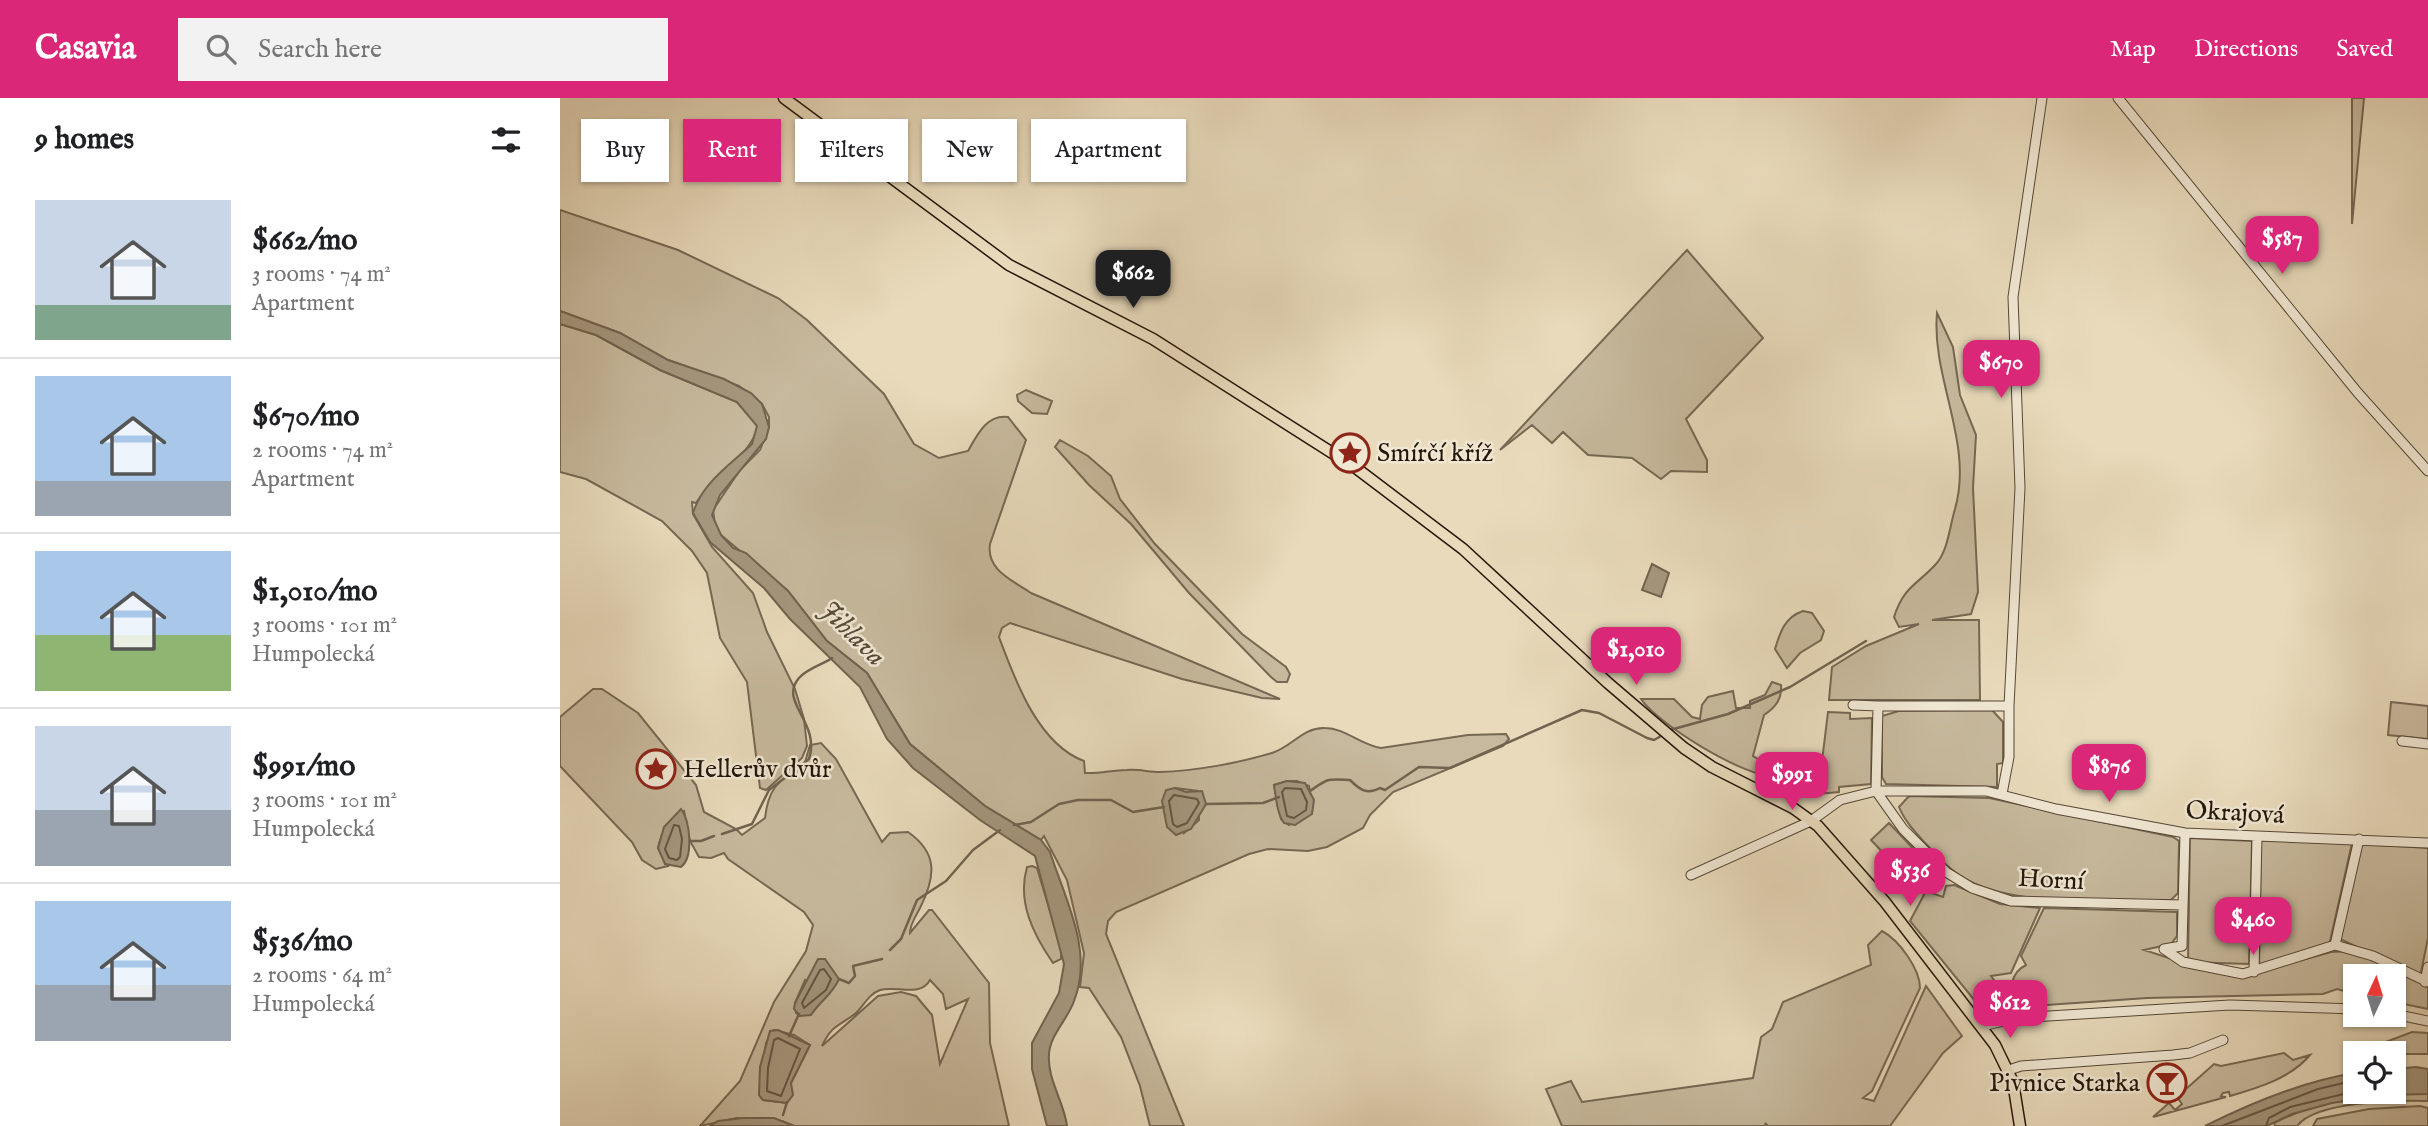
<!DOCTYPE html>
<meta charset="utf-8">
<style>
:root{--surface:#fff;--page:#f2f2f2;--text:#202124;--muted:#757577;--line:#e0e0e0;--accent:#db2777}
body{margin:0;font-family:"IM FELL English",serif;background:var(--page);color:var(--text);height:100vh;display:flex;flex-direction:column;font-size:26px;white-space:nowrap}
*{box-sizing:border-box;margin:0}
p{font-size:23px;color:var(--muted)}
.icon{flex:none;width:38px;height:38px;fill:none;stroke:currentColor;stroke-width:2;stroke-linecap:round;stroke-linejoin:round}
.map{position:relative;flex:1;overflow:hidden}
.side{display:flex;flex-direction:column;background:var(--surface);width:560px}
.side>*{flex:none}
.top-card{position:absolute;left:21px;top:21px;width:665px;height:63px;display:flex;gap:14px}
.needle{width:46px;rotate:4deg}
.fabs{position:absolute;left:1783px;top:866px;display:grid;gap:14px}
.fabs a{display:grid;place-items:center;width:63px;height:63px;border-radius:0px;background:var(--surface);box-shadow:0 2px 5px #0004;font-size:35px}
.price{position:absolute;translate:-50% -60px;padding:0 16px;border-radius:14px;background:var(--accent);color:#fff;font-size:23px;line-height:46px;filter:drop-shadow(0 2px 4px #0008)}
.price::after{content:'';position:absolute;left:50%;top:42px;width:21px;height:16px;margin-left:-10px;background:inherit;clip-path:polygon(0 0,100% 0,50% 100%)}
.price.on{background:#222;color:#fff}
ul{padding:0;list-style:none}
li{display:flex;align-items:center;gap:21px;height:175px;padding:0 35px}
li+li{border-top:2px solid var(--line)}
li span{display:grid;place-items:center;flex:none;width:196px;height:140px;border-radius:0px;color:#555}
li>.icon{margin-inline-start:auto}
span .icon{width:84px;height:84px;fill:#fffc;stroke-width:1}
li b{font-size:30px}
h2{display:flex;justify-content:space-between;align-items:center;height:84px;padding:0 35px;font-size:30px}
.pill{padding:0 24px;border-radius:0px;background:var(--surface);box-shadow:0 2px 5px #0004;font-size:24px;line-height:63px}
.pill.on{background:var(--accent);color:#fff}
header{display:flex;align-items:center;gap:42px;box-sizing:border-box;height:98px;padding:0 35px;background:var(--accent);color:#fff}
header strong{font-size:33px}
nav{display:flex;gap:38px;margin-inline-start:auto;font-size:24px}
.search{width:490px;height:63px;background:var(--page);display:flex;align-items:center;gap:18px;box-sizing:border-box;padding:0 24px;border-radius:0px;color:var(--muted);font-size:26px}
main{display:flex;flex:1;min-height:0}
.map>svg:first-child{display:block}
.green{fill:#c7b99d;stroke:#766853;stroke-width:2;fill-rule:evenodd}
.water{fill:#a5977e;stroke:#71634f;stroke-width:2}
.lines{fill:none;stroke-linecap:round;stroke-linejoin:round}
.shore{stroke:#645644;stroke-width:2}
.stream{stroke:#71634f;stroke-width:2.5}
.minor-casing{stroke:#554736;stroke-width:11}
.major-casing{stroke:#241609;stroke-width:13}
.minor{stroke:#f0e7d3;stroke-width:9}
.major{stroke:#e8dabb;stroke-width:10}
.labels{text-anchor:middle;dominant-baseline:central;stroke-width:5;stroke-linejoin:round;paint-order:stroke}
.poi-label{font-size:26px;fill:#241609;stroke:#f0e7d3;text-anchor:start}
.street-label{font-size:26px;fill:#241609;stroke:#f0e7d3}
.water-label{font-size:28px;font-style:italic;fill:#584a38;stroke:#f0e7d3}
</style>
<header>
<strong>Casavia</strong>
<div class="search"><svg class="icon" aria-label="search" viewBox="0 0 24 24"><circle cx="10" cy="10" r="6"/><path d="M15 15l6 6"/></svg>Search here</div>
<nav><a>Map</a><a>Directions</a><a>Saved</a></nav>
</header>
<main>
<section class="side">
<h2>9 homes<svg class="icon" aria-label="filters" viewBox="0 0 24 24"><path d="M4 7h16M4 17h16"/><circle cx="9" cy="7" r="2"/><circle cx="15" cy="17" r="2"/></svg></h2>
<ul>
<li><span style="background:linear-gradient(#c9d6e8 75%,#7fa58c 0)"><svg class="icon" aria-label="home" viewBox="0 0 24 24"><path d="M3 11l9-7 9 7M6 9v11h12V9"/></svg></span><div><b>$662/mo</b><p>3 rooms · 74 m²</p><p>Apartment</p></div></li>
<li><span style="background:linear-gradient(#a9c7e8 75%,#9aa5b1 0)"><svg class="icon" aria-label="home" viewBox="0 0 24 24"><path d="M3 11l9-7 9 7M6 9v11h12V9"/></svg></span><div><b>$670/mo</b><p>2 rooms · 74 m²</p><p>Apartment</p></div></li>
<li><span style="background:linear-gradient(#a9c7e8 60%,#8fb573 0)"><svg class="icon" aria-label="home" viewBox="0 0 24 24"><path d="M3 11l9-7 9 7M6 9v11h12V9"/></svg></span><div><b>$1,010/mo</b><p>3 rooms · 101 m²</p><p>Humpolecká</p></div></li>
<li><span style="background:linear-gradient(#c9d6e8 60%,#9aa5b1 0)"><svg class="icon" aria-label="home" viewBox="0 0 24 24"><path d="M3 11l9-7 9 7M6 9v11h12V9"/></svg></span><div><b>$991/mo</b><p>3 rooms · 101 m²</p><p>Humpolecká</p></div></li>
<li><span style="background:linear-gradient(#a9c7e8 60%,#9aa5b1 0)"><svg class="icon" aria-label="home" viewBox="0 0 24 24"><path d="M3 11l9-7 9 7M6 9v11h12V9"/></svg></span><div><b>$536/mo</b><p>2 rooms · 64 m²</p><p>Humpolecká</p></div></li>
</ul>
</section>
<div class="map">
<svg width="1868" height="1028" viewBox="0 0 1868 1028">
<rect width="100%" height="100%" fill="#e8dabb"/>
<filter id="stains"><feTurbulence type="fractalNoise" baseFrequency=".00286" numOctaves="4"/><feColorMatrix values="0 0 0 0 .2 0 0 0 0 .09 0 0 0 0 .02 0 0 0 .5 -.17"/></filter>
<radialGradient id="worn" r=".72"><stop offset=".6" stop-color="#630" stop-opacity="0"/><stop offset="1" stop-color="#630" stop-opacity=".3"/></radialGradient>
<!-- green -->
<path class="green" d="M1792 0H1804L1792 126Z
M0 112 118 152 218 200 247 222 324 296 354 346 379 360 408 353C417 337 427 316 448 319L466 342 430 446C426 472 452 482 471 495L720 601 702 600 622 581 450 525 442 530 439 539C455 582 478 646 524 663L525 675C540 676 552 672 567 672 578 671 589 674 600 674 635 673 679 665 712 655 732 649 743 629 765 630 785 630 801 647 821 650L908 637 946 636 949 641 943 648 833 694 810 717 803 730 767 749 748 753 708 751 689 756 556 814 548 823 546 836 624 1028H590L580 988 561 939 529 890 520 889 524 855 507 782 484 738 481 742 425 708 350 646 307 575 267 543 228 493 161 437 155 427 153 412 180 372 200 352 209 329V319L202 306 179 288 108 262 60 235 0 213ZM727 683H737L749 688 750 693 729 727 721 721 714 687ZM615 690 638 693 639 722 624 735Z
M1127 152 1203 240 1126 321 1147 362V374L1111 373 1101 381 1072 360 1028 357 1003 334 992 345 972 327 940 352Z
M1377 215 1393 249 1400 297 1416 337 1413 390 1418 494 1411 516 1372 522H1419L1420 602H1269L1272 569 1306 548 1359 526 1339 529 1334 519C1344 488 1357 487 1376 466 1388 453 1390 427 1395 411 1414 345 1371 280 1377 215Z
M0 226 36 237 100 272 177 304 198 328C191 358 153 378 136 405L132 404 133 416 152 449 193 495 207 534 235 591 244 621 247 648 242 660 206 692 200 690 187 584 160 540 147 475 132 453 102 423 26 381 0 374Z
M466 292 492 303 487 316 472 315 458 303 457 297Z
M500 342 528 358 551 378 560 401 595 446 682 536 726 569 730 576 727 584H717L711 579 629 495 571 426 529 387 495 349Z
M1243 513 1252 515 1264 533 1261 542 1240 555 1227 570 1215 551C1220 534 1225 519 1243 513Z
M1212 584 1221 587C1222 601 1216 609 1204 617L1193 658 1215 671 1217 679C1185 680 1099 627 1081 601H1114L1132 619 1140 621 1142 607 1148 599 1173 593 1176 610H1190V603L1205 597Z
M33 591H42L78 615 136 687 144 714 176 731 182 737 205 720C208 693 217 680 243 671L250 647 261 645 276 661 322 744 330 735 348 734C378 755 376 778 360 810 356 818 350 826 350 835L369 812H372L429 885 430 945 449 1028H234L222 1023 177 1020 140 1028 180 983 214 904 246 853 253 827 244 814 168 761 164 755 151 760 139 759 130 743 124 713C109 725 102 731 98 750L108 768 96 771 82 762 72 744 0 668V619ZM245 882 264 900 240 918 236 915 235 905ZM370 882 383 896 386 911 408 901 380 966 372 917 356 898 341 894 318 898 262 948C272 926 280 928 296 915 304 907 309 896 320 892 336 887 360 900 370 882ZM214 932 234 937 250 947 231 985 227 1005 203 1002 199 997 206 945Z
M1831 604 1868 608V641L1828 637Z
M1432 612 1443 624V665L1437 666V689L1326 686 1322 679V618L1339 613Z
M1268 614 1290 615V621L1312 620 1311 686 1279 689V694L1258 696Z
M1349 698 1429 700 1613 739 1619 743 1618 795 1611 802H1606C1545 801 1463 810 1409 783 1393 775 1379 760 1368 748 1357 736 1345 724 1339 709Z
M1329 725 1365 763 1347 780 1311 742Z
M1630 740 1692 743 1689 866 1628 864Z
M1701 742 1792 745 1769 848 1699 870Z
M1802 746 1868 750V840L1860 879 1780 841Z
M472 768 477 770 501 850V861L493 865C473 836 457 804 467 769Z
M1394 787 1440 806 1480 810 1451 875 1431 878 1445 897 1424 914 1350 823 1366 793 1383 799 1386 788Z
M1484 810 1617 814V838L1611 846 1584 852 1643 871 1684 878 1771 854 1792 853 1868 886V911L1834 904V878H1796L1795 896 1777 891 1763 896 1587 900 1458 909 1454 907C1449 892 1450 875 1466 867L1461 858Z
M1322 833C1339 842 1360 871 1360 890L1312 993 1303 1000 1314 1003 1366 888 1402 938 1383 955 1330 1028H1208L1205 1025 1206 1028H1002L986 991 1011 983 1022 1004 1193 980 1201 939 1212 931 1223 904 1311 867 1308 847Z
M1852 934 1868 935V956H1794Z
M1724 955 1733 962 1750 957C1731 980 1698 990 1670 998L1669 994 1663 995 1661 998 1666 999 1593 1019 1609 1005 1615 1012 1622 1006 1617 999 1654 966 1661 968Z
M1868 996V1003C1837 1002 1756 1003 1737 1028H1715L1714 1025C1759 1002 1817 993 1868 996Z
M1860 1008 1868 1010V1028H1753L1757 1021 1809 1011Z"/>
<!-- water -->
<path class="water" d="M0 213 60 235 108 262 164 281 191 295 202 306 209 329 206 341 160 397 152 417 161 437 173 450 186 455 228 493 267 543 307 575 350 646 425 708 481 742 490 754C505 801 534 853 514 903 508 921 490 937 489 956 487 982 504 1003 507 1028H487L472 971V945L499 895 504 866 475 758 420 722 353 670 327 641 300 589 230 521 204 490 150 444 133 415C142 385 170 367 192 346L197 328 177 304 100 272 36 237 0 226Z
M1092 466 1109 475 1101 499 1082 492Z
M727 683 745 685 754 702 752 716 735 727 724 725C717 716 716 699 714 687Z
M615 690 626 694 642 693 646 706 631 731 616 737 607 729 602 703 606 692Z
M121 711C130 723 134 759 121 769L105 766 98 750 104 729Z
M258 861H265L279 881C272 897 261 902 251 917L240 918 234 911 235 905Z
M218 932 250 947 231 985 233 997 227 1005 203 1002 199 997 200 969 210 933Z
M1856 969 1868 971V996L1823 997 1772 1005 1732 1016 1707 1028H1645C1691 1005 1744 983 1795 975L1796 994H1834V971Z
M183 1020H214L234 1028H150L158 1023Z"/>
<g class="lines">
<!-- shore -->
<path class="shore" d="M725 690 741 691 747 704 746 712 734 720 727 718 722 694Z
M614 697 637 701 639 705 627 725 617 729 613 726 609 703Z
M114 727 119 728 122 741 120 759 117 762 109 760 105 751Z
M264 871 271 881 266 892 244 910 242 905 260 872Z
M218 940 240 951 221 998 207 993 208 970 214 942Z
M1662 1028 1758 991 1796 982
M1706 1028 1709 1020 1730 1009 1796 993"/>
<!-- stream -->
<path class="stream" d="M1110 632 1168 616 1230 589 1306 543
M750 693C769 680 766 681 790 682 800 692 807 697 820 690L825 692 859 669 890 670 1022 612 1039 615 1087 640 1094 642 1101 638
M646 706 703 705 719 699
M454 727 471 724 499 706 518 702H551L573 714 604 709
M162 736 192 726 209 692 249 661C261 624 218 604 239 580 248 570 262 567 272 560
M130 743H141L154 738
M330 852 341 841 357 802 386 783 413 752 440 732
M279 881 289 885 295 878 293 868 322 861
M229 938 239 916
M223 1017 227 1004"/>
<!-- minor casing -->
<g class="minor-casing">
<path id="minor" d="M1558 0 1798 295 1868 373
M1293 607 1318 608
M1449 608 1460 390 1453 199 1482 0
M1842 643 1868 646
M1442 696 1449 659V608H1318L1316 693 1343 731 1386 774 1412 790 1451 803 1623 807
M1799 741 1775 847 1813 858 1868 884
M1131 777 1251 723 1280 702 1316 693H1426L1496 711 1625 735 1868 745
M1604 851 1623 864 1683 876 1775 847
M1604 851 1622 848 1625 735
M1694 874 1697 738
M1865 884 1868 869
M1834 916 1868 923
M1422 928 1457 920 1670 907 1796 911
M1449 972 1461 968 1613 957 1630 955 1663 942"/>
</g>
<!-- major casing -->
<g class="major-casing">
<path id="major" d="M224 0 449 167 593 241 796 370 903 451 1048 585 1124 650 1152 669 1233 710 1258 728 1325 804 1435 947 1453 984 1460 1028"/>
</g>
<!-- minor -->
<use href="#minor" class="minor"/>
<!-- major -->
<use href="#major" class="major"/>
</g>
<!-- icons -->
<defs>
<g id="sight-ring" transform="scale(2.0125)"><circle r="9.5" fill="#f0e7d3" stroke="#8f2418" stroke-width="1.5"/><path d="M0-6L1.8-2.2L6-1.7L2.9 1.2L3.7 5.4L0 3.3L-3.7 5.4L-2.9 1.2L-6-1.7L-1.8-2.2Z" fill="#8f2418"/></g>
<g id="bar-ring" transform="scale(2.0125)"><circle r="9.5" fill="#f0e7d3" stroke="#8f2418" stroke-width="1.5"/><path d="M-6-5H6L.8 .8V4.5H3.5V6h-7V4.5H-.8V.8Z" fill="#8f2418"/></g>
</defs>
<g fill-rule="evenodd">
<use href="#sight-ring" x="790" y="355"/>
<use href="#sight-ring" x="96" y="671"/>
<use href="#bar-ring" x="1607" y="985"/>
</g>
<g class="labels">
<!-- poi labels -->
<g class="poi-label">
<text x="817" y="355">Smírčí kříž</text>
<text x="123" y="671">Hellerův dvůr</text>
<text x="1580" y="985" text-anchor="end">Pivnice Starka</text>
</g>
<!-- street labels -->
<g class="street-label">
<text transform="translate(1675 715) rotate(3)">Okrajová</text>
<text transform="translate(1491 782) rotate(3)">Horní</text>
</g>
<!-- water labels -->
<g class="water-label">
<text transform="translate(292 536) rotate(45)">Jihlava</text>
</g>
</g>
<rect width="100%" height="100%" filter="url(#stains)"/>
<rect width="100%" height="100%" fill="url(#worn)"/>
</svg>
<div class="fabs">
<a><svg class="needle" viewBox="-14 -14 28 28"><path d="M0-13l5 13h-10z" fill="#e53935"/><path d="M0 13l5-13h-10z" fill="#757577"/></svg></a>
<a><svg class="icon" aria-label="locate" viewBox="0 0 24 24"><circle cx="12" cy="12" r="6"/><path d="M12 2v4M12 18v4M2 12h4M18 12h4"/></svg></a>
</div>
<b class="price" style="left:1722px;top:178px">$587</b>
<b class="price on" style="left:573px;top:212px">$662</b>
<b class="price" style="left:1441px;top:302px">$670</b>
<b class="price" style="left:1076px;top:589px">$1,010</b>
<b class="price" style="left:1549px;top:706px">$876</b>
<b class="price" style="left:1232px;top:714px">$991</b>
<b class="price" style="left:1350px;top:810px">$536</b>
<b class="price" style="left:1693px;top:859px">$460</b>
<b class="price" style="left:1450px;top:942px">$612</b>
<div class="top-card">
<a class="pill">Buy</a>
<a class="pill on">Rent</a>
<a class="pill">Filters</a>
<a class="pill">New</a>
<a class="pill">Apartment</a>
</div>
</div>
</main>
